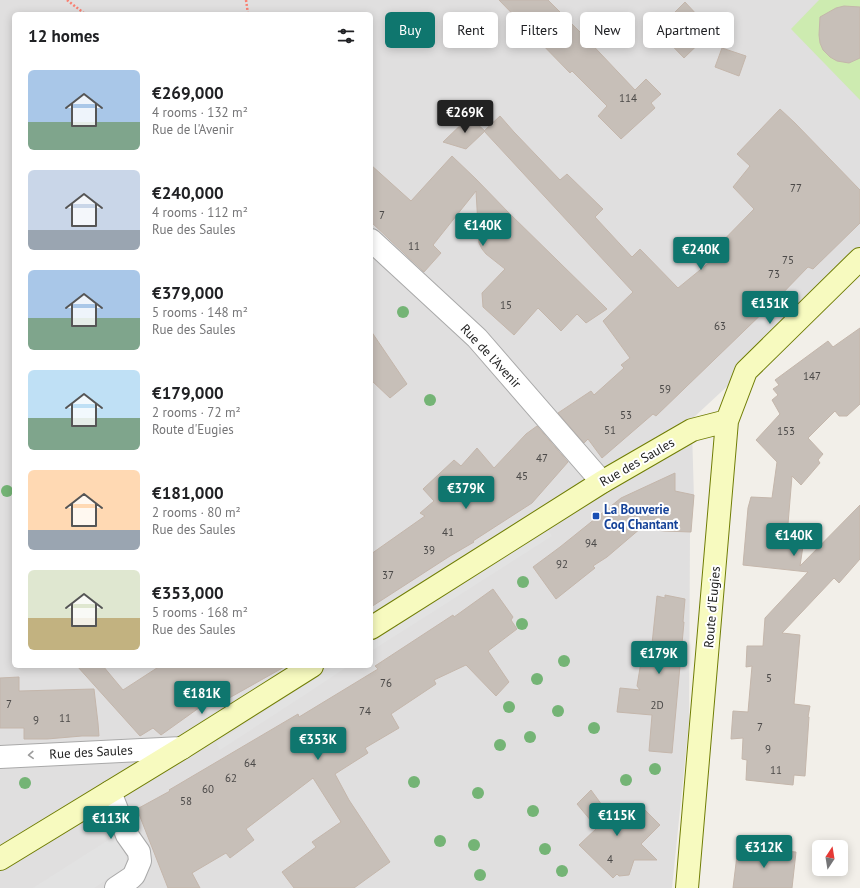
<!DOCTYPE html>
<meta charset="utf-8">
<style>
:root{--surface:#fff;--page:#f2f2f2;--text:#202124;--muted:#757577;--accent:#0f766e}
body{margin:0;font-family:"PT Sans",sans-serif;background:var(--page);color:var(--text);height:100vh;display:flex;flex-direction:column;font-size:15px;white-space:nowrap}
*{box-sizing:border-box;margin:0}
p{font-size:13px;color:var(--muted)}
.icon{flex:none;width:22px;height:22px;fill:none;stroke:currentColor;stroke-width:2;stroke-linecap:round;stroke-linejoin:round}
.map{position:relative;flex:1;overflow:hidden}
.details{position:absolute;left:12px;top:12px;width:361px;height:656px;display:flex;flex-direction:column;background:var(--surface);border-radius:6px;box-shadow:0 2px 10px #0003}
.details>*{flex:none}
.hud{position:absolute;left:385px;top:12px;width:380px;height:36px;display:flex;gap:8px}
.needle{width:26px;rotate:12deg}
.buttons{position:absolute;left:812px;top:840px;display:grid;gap:8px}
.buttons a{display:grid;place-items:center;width:36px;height:36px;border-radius:6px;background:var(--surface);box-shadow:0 2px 10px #0003;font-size:20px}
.price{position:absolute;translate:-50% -34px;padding:0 9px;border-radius:4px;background:var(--accent);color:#fff;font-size:13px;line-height:26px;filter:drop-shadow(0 1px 2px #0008)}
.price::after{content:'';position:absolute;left:50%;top:24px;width:12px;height:9px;margin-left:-6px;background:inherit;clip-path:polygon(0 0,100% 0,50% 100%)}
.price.selected{background:#222;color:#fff}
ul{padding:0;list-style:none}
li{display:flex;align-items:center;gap:12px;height:100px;padding:0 16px}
li span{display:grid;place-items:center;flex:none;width:112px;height:80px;border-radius:6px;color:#555}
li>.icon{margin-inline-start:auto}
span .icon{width:48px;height:48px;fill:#fffc;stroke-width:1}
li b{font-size:17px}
h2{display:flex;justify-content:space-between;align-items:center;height:48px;padding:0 16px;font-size:17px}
.tag{padding:0 14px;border-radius:6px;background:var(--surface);box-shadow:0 2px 10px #0003;font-size:14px;line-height:36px}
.tag.selected{background:var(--accent);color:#fff}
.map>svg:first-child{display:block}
.residential{fill:#e0dfdf;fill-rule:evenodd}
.grass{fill:#cdebb0}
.parking{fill:#e2e2e2}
.building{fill:#c7bfb8;stroke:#c4b6ab}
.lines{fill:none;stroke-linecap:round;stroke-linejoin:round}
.street-casing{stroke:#a9a9a9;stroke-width:24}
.secondary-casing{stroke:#707d05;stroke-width:24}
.path{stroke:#fa8072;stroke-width:2.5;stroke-dasharray:2 2;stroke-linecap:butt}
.street{stroke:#fff;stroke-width:22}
.secondary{stroke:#f7fabf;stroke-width:22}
.tree{fill:#74b475}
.oneway{stroke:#9c9c9c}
.transit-dot{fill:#1a4fb4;stroke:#fff;stroke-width:1.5}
.labels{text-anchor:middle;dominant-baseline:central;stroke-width:4;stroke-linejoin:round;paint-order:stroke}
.number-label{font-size:11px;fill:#4b4948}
.street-label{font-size:13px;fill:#222;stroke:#fff}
.transit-label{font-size:13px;font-weight:bold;fill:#164399;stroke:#fff;text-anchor:start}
</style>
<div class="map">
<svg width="860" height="888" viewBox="0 0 860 888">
<rect width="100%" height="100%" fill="#f2efe9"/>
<!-- residential -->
<path class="residential" d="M0 0H860V269L787 331 693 418 692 430 694 499 690 532 689 722 672 888H0ZM14 14H371V666H14Z"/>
<!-- grass -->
<path class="grass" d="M819 0H860V100L791 29Z"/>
<!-- parking -->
<path class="parking" d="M548 530 552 536 458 596 371 651V642L454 590Z
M334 666H348L306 694 220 750 216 743Z
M113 837 124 852 126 857V863L125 867 94 888H33Z"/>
<!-- building -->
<path class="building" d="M499 0H548L583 35 635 90 646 79 661 94 651 103 655 108 621 139 598 116 607 106 572 71 570 73Z
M685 2 712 31 684 58 657 30Z
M844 6 860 7V58L849 63 837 61 830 57 823 50 820 43 819 35 820 17 836 8Z
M722 48 746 56 739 76 715 67Z
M780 109 795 123 860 190V223L813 269 808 267 774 302 656 416 653 414 602 458 588 439 584 443 558 413 591 391 594 395 624 368 621 365 630 358 603 321 633 292 484 131 500 116 514 132 560 180 567 174 603 209 595 217 632 257 640 249 678 288 716 257 712 252 754 209 733 187 750 166 737 154Z
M469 117 485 131 466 149 443 142Z
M452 156 476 179 509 213 607 309 586 323 577 314 561 331 538 308 514 335 483 307 482 293 505 269 486 254 482 249 479 243 476 191 433 245 441 253 424 272 371 222V165L411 201Z
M860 328V404L847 416H839L835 411 808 438 823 454 818 460 820 463 801 485 792 476 788 524 806 526 800 566 860 505V559L839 583 834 578 782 633 800 635 794 704 810 706 808 717H809L805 776 794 775 793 785 746 780 747 760 742 759 743 738 731 739 733 711 748 712 752 666 746 667 747 646H763L765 618 808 572 743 565 748 508 751 497 772 498 777 462 756 440 780 414 772 400 778 395 773 389 779 385 775 380 828 341 833 347Z
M371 331 407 384 390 398 371 380Z
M537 426 568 462 532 503 473 541 474 542 450 556 371 607V554L425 516 420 513 434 501 423 489 454 460 461 466 477 448 494 468 526 434Z
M675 473V491L694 495 691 532 664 531 641 528 607 557 593 566 595 568 556 599 533 567 560 547 621 498Z
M493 589 513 617 511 620 517 629 488 651 509 682 496 696 466 665 434 680 436 684 391 714 399 728 365 748 368 753 335 774 349 800 390 862 354 888H294L282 872 316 847 312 842 341 822 313 778 246 829 254 840 230 858 226 853 192 873 200 888H168L137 809 170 791 169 790 298 714 299 717 378 669 375 666 453 615 454 617Z
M665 595 685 599 683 622H684L672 753 649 751 652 715 617 712 620 688 640 690 637 686 644 644H652L657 596 665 598Z
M77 666H103L123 690 160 666H286L222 702 217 695 161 735 153 728 140 736Z
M19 677V691L94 689 98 723 99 736H82L47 739H24V728H0V678Z
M591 790 610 816 611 815 621 825 640 805 660 825 641 844 657 860H634L629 875 619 876 617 874 613 878 579 845 597 828 577 804Z
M738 847 796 852 792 888H733Z"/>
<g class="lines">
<!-- street casing -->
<g class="street-casing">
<path id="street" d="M371 240 477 338 602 482
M0 757 182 748
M110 792 127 835 139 852 140 861 134 875 131 878 116 888"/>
</g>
<!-- secondary casing -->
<g class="secondary-casing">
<path id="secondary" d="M371 628 602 482 692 430 727 421
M0 859 182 748 312 666
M687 888 727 421 746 371 860 259"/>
</g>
<!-- path -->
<path class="path" d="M67 0 85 14
M246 0 248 14"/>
<!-- street -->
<use href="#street" class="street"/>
<!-- secondary -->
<use href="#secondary" class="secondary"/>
</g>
<!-- trees -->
<g class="tree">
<circle cx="403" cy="312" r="6"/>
<circle cx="430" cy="400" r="6"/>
<circle cx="7" cy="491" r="6"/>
<circle cx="523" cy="582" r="6"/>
<circle cx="522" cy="624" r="6"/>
<circle cx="564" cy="661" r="6"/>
<circle cx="537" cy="679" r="6"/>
<circle cx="509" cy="707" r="6"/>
<circle cx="558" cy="711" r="6"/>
<circle cx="594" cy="728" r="6"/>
<circle cx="530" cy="737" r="6"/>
<circle cx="500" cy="745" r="6"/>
<circle cx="655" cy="769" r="6"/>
<circle cx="626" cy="780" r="6"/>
<circle cx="414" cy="782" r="6"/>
<circle cx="25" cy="783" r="6"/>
<circle cx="478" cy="793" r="6"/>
<circle cx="533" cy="811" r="6"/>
<circle cx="440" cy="841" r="6"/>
<circle cx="474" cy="845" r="6"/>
<circle cx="545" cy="849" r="6"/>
<circle cx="562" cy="871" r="6"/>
<circle cx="480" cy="875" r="6"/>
</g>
<!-- one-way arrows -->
<defs><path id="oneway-chevron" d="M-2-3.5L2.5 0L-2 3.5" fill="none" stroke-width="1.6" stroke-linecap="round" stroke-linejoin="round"/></defs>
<use class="oneway" href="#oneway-chevron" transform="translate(31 755) rotate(177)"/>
<!-- markers -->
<rect class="transit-dot" x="592" y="512" width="8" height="8" rx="2"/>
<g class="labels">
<!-- number labels -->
<g class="number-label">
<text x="628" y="98">114</text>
<text x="796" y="188">77</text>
<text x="382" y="215">7</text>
<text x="414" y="246">11</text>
<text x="788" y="260">75</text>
<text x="774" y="274">73</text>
<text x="506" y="305">15</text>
<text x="720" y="326">63</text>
<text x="812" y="376">147</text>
<text x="665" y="389">59</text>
<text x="626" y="415">53</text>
<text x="610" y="430">51</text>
<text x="786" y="431">153</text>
<text x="542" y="458">47</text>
<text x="522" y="476">45</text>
<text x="448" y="532">41</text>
<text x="591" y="543">94</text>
<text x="429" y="550">39</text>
<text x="562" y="564">92</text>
<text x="388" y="575">37</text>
<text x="769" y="678">5</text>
<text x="386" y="683">76</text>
<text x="9" y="704">7</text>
<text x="657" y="705">2D</text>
<text x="365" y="711">74</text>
<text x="65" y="718">11</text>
<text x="36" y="720">9</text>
<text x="760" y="727">7</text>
<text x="768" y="749">9</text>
<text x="250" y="763">64</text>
<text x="776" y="770">11</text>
<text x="231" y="778">62</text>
<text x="208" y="789">60</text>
<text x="186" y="801">58</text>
<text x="610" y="859">4</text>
</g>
<!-- street labels -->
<g class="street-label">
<text transform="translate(491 356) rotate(47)">Rue de l'Avenir</text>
<text transform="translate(637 462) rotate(-30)">Rue des Saules</text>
<text transform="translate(712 607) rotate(-85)">Route d'Eugies</text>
<text transform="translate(91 752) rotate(-3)">Rue des Saules</text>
</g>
<!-- transit labels -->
<g class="transit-label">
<text x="604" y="509">La Bouverie<tspan x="604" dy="15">Coq Chantant</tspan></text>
</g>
</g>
</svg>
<div class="buttons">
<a><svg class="needle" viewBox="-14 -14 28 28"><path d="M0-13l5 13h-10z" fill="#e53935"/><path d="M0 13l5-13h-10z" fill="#757577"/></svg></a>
</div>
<b class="price selected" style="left:465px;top:134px">€269K</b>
<b class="price" style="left:483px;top:247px">€140K</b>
<b class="price" style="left:701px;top:271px">€240K</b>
<b class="price" style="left:770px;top:325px">€151K</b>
<b class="price" style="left:466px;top:510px">€379K</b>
<b class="price" style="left:794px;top:557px">€140K</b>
<b class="price" style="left:659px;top:675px">€179K</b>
<b class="price" style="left:202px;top:715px">€181K</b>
<b class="price" style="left:318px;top:761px">€353K</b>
<b class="price" style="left:617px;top:837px">€115K</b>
<b class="price" style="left:111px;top:840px">€113K</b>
<b class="price" style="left:764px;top:869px">€312K</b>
<div class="hud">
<a class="tag selected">Buy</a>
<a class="tag">Rent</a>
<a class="tag">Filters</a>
<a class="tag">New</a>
<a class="tag">Apartment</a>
</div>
<section class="details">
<h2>12 homes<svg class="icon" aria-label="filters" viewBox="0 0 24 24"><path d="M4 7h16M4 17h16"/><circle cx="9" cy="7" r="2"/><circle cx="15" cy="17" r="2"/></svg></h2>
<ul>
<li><span style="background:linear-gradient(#a9c7e8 65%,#7fa58c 0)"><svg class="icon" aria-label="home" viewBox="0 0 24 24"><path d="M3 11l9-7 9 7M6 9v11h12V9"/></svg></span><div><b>€269,000</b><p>4 rooms · 132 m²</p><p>Rue de l'Avenir</p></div></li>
<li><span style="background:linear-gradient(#c9d6e8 75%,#9aa5b1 0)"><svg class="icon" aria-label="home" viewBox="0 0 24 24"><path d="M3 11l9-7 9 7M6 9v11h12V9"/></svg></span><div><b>€240,000</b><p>4 rooms · 112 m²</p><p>Rue des Saules</p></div></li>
<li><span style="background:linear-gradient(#a9c7e8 60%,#7fa58c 0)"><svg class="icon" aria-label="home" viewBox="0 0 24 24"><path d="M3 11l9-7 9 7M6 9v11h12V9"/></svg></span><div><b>€379,000</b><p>5 rooms · 148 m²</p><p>Rue des Saules</p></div></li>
<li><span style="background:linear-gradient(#bfe0f5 60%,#7fa58c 0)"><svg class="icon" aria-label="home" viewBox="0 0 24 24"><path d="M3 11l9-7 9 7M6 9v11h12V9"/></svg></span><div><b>€179,000</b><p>2 rooms · 72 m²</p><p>Route d'Eugies</p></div></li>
<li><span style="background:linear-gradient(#ffd9b3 75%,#9aa5b1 0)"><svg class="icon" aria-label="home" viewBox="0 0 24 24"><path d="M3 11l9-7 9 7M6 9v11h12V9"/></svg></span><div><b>€181,000</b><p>2 rooms · 80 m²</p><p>Rue des Saules</p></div></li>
<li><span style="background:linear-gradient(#dfe7d0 60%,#c2b280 0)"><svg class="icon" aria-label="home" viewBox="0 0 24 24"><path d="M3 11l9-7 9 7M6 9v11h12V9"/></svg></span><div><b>€353,000</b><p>5 rooms · 168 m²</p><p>Rue des Saules</p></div></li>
</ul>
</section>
</div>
